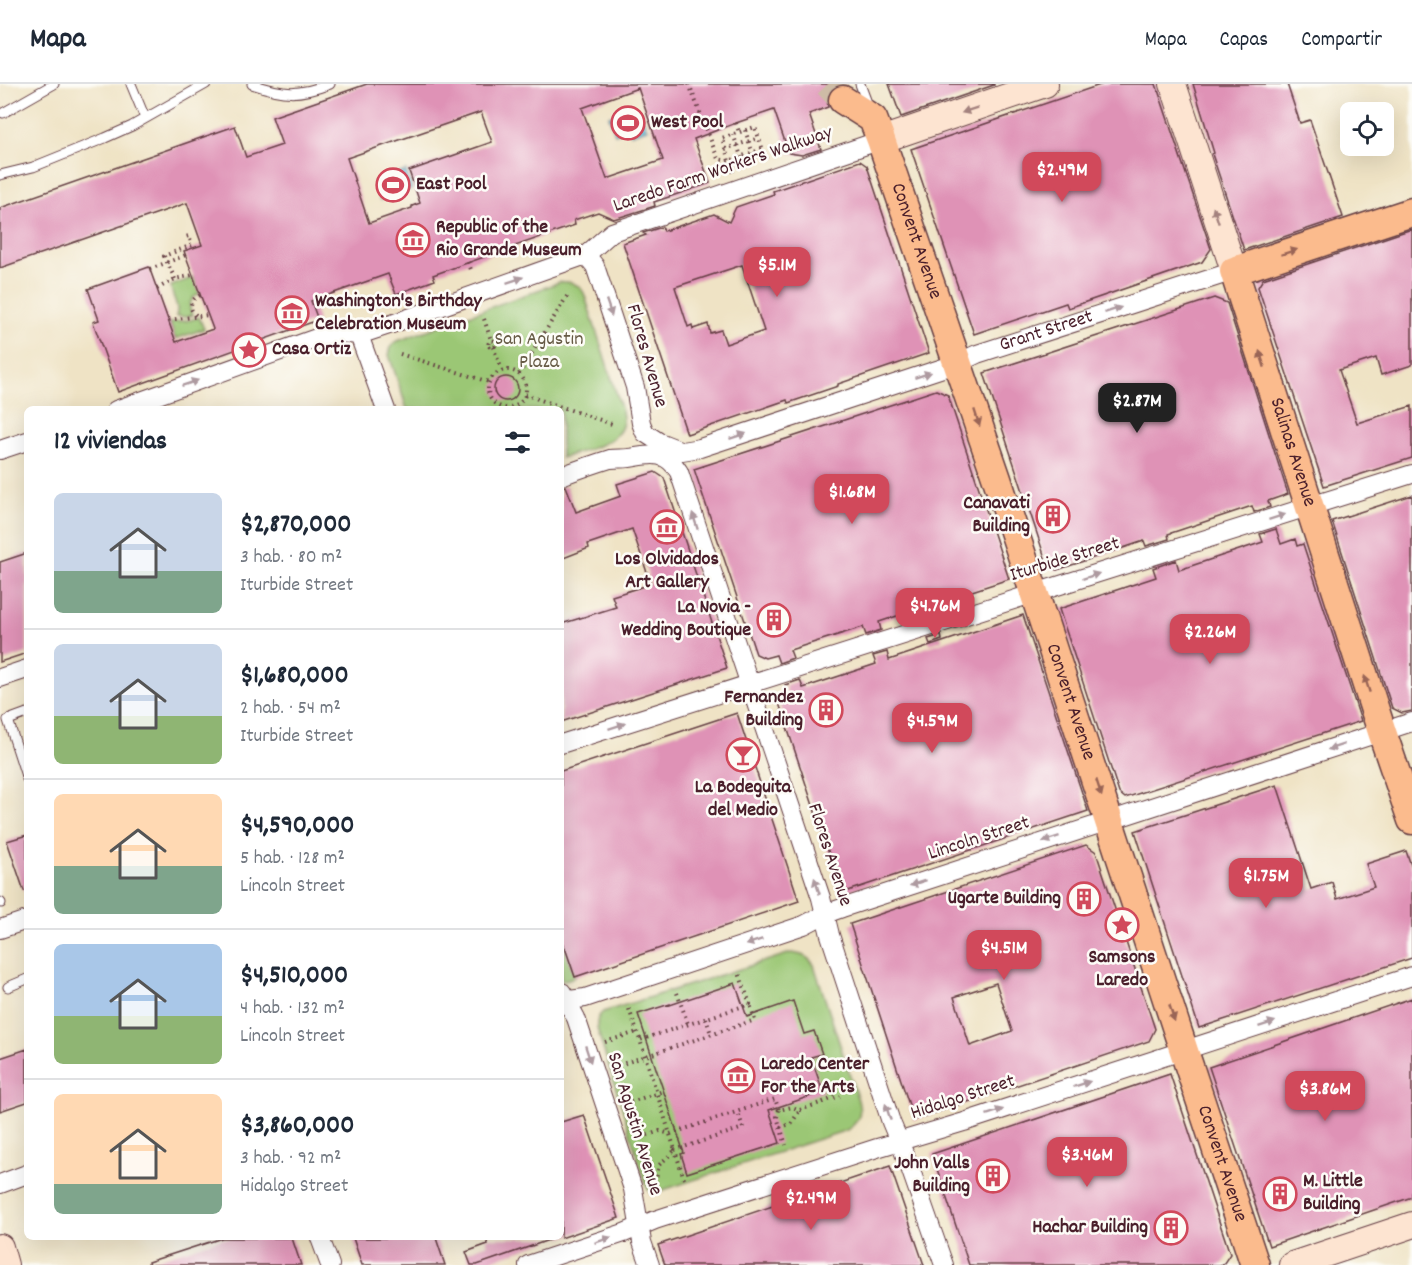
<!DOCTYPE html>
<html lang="es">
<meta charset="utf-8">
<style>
:root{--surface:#fff;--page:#f2f2f3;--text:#1f2937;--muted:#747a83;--line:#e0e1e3;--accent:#d1495b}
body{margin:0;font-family:Dekko,sans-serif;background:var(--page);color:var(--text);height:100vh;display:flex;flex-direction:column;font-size:22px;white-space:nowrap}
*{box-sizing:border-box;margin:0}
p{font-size:20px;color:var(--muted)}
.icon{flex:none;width:33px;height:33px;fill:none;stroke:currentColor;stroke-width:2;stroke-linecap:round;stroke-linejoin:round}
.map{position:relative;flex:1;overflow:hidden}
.drawer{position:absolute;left:24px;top:322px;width:540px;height:834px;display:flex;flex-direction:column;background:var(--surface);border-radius:9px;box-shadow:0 6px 24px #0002}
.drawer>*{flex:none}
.buttons{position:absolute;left:1340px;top:18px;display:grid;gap:12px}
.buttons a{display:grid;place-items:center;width:54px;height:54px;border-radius:9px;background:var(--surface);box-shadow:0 6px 24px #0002;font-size:30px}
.price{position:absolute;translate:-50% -51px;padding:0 14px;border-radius:12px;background:var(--accent);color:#fff;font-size:20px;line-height:39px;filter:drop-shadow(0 2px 3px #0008)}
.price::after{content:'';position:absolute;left:50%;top:36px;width:18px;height:14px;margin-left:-9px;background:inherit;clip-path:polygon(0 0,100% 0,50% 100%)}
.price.on{background:#222;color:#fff}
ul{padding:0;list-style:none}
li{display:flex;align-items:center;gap:18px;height:150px;padding:0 30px}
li+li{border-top:2px solid var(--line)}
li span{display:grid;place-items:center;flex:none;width:168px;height:120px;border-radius:9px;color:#555}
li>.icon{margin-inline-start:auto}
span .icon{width:72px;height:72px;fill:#fffc;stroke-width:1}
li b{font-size:26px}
h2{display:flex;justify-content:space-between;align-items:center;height:72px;padding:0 30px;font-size:26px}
header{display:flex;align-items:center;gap:36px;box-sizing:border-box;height:84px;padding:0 30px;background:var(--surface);border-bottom:2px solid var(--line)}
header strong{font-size:28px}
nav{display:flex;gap:33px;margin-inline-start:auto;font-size:21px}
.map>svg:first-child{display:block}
.green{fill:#9bc774;stroke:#727350;stroke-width:1.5}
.water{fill:#50b3cf;stroke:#4d697d;stroke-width:1.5}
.building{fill:#df92b6;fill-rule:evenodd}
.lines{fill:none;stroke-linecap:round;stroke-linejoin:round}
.primary-tunnel{stroke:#cebca6;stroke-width:28;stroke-dasharray:28 14;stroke-linecap:butt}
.lane-casing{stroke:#633c42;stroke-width:11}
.street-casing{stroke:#633c42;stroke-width:20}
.secondary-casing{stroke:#633c42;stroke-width:28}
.primary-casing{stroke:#633c42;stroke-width:31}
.path{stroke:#633c42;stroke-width:4;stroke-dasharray:1.5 4.5;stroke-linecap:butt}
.lane{stroke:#fff;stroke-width:9}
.street{stroke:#fff;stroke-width:18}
.secondary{stroke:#fde4d1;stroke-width:26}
.primary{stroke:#fbbb8d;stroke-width:28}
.oneway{fill:#a4827e}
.oneway2{fill:#9a6557}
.oneway3{fill:#ae9aa0}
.labels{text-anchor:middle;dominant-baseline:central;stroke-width:5;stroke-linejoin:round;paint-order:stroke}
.poi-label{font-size:20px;font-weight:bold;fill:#4a1f2b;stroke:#fdfcf7;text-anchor:start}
.street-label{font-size:20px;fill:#4a1f2b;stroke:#fdfcf7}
.park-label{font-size:20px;fill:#665a45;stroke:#fdfcf7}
</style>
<header>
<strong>Mapa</strong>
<nav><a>Mapa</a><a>Capas</a><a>Compartir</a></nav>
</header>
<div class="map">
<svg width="1412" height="1181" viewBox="0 0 1412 1181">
<rect width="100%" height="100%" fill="#fdfcf7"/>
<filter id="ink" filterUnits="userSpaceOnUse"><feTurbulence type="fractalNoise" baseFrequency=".0167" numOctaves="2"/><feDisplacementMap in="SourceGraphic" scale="12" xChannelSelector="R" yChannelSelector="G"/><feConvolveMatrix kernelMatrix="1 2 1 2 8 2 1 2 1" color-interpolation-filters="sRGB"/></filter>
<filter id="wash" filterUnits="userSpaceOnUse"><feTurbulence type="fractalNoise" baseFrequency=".008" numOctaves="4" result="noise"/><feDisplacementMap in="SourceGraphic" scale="24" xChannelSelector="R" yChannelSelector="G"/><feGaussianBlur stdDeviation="1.35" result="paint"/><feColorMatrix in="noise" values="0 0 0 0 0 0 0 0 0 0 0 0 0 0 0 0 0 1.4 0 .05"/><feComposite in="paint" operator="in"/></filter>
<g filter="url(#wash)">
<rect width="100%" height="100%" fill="#efe3c5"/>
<!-- green -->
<path class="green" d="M194 193 200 209C191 214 186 222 193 231L186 233 176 232C180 220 171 213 171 202Z
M560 198C570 197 579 200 584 209L622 327C623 332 624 337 622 342 617 361 578 368 561 374V326L407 325 389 271 391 263 395 258Z
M199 233 204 245 175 255 170 239C180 236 189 238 199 233Z
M561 852 575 893 561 897Z
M791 869C801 870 808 872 814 881L858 1016C862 1030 859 1038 847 1046L657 1108H650L647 1104 598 948C596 940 596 933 603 928Z"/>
<!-- water -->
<path class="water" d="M627 26 629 30 640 26 647 45 631 50 629 45 615 50 609 32Z
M406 87 412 105 380 116 374 98Z"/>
<g id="blocks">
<!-- building -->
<path class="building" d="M367 0H841L835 2 829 8 827 16 828 23 809 30 821 65 802 71 789 69 774 26 736 39 694 55 710 99 654 118 655 122 614 135 598 128 574 136 575 141 433 191 435 196 396 210 388 190 311 217 318 236 118 308 93 238 99 236 88 205 149 183 176 258 213 245 184 167 202 161 187 119 0 184V124L235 42 246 73 282 61 272 33ZM638 4 663 76 607 95 582 24ZM481 28 492 58 409 87 420 119 412 122V124L369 139 347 74Z
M889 0H994V1L901 33Z
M1103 0H1156L1211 165 1202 178 1068 224 1066 219 974 250 911 65Z
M1193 0H1287L1300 39 1310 36 1343 133 1244 166 1212 70 1214 69Z
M860 77 867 82 929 269 838 300V302L788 319 787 316 687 350 623 159 646 151 643 149 662 143 664 147 714 130 729 138 736 123 774 110 773 107ZM742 181 764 247 726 260 721 246 710 249 708 240 693 245 692 241 688 243 675 203Z
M1412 145V281L1381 291 1376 274 1339 286 1357 339 1412 322V374L1324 402 1258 203 1263 195Z
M1214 214 1227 219 1288 410 1268 417 1270 423 1254 428 1252 422 1168 450 1169 455 1146 462 1144 457 1057 486 1048 483 984 289Z
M494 305a12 12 0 1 1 24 0a12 12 0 1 1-24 0Z
M936 306 948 311 1009 495 932 520 935 529 921 534 918 525 879 538 881 546 866 551 863 543 790 566 793 574 779 579 776 571 765 574 756 570 694 385Z
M655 388 664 394 727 584 561 638V540L616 523 612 512 651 500 632 445 588 460 589 464 561 475V403L566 402 576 428 621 412 617 400Z
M1412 411V627L1402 629 1392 624 1332 437Z
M1276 445 1281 460 1295 455 1297 462 1303 460 1361 637 1125 714 1119 709 1059 525 1156 493 1153 484 1176 476 1179 486 1263 458 1260 450Z
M27 469V569L0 578V478Z
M1023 531 1088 727 842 809 777 613 787 610 785 601 800 596 803 604 876 580 873 572 887 568 889 576Z
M941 551 942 556 930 560 928 555Z
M737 629 799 817 575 893 561 852V687Z
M1277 701 1311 805 1332 798 1337 815 1374 803 1366 780 1406 767 1412 784V874L1199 944 1135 747Z
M27 751V806L24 807 7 757Z
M1086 761 1096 768 1155 945 1149 957 914 1036 850 840ZM996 899 1012 947 970 962 954 913Z
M735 899 747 933 793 917 804 950 814 947 822 970 811 973 823 1008 769 1026 780 1059 687 1089 681 1070 684 1069 638 930 670 920V921Z
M1412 914V1113L1269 1162 1209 983Z
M27 965V1018L0 1027V974Z
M1170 990 1230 1170 1224 1179 1220 1181H969L932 1070Z
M584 1031 619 1134 561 1154V1038Z
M890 1082 924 1181H665L658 1161Z
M222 1154H292L301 1181H149L148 1178Z
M353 1154H436L445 1181H362Z
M485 1154H549V1156L477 1181H471L466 1168 488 1160Z"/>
</g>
</g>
<g filter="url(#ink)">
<use href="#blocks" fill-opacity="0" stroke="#633c42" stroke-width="1.5"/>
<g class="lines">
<!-- primary-tunnel -->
<path class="primary-tunnel" d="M828 0 843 16"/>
<!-- lane casing -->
<g class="lane-casing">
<path id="lane" d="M131 0 145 34
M252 0C284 11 298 12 330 0
M860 0 869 24
M3 29 54 0
M0 91 33 83 105 54 132 42 206 0
M27 629 8 636 27 695
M0 818 1 819
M8 903 27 895"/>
</g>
<!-- street casing -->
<g class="street-casing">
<g id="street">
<path id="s1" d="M586 171 595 182 612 233 635 303 641 339 645 349 659 358 682 367 700 364 958 279 977 270 1234 187"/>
<path d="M359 251 386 326"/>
<path d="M116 326 325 251 339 249 359 251 389 241 586 171 612 148 881 56"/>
<path d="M0 366 27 357"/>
<path d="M561 392C577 386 594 380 610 375 617 374 623 375 629 374 650 371 665 365 679 388L821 814 830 851 891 1038 909 1081 944 1181"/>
<path d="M0 594 27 585"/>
<path d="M561 660 1035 509 1412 390"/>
<path d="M0 845 27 836"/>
<path d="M562 908 576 934 633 1105 642 1158 650 1181"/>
<path d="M561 917 585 914 804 841 825 830 842 824 1412 638"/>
<path d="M0 1100 27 1090"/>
<path d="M320 1154 330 1181"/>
<path d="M528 1181 624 1149 655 1136 877 1064 964 1038 1412 892"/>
</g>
</g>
<!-- secondary casing -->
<g class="secondary-casing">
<path id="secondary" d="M1173 0 1234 187
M881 56 1045 0
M0 1163 5 1181
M1292 1181 1412 1141"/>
</g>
<!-- primary casing -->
<g class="primary-casing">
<g id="primary">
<path id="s2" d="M843 16 873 35 881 56 997 395 1184 967 1255 1181"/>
<path id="s3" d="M1412 128 1234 187 1382 648 1412 736"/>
</g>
</g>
<!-- path -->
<path class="path" d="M689 0 718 75 729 77 733 88
M736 39 739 48
M745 46 756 79
M733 50 745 83
M725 65 759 54
M762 65 729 77 722 54 755 43 766 75
M468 178 472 188
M150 185 186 171
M175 195 164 172 192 161 189 152 185 153
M157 205 175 195 193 191
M405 207 407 211
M196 231C187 224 191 215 200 211
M484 235 491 256
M169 236 208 231
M488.5 260a3.5 3.5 0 1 1 7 0a3.5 3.5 0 1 1-7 0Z
M493 263 502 286
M400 270 489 298
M488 305a19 19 0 1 1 38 0a19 19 0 1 1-38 0Z
M519 290 569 209
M525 310 532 313 615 341
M677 909 688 940
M629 925 640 956
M706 934 711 950
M605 958 637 948
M613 983 755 936 750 920
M625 1020 663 1007
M779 1026 777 1033 786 1061
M780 1043 791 1040 800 1026
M636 1055 660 1047 670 1050 775 1015 779 1026 792 1023 800 1026 840 1012
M684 1095 675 1066 743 1044 738 1028
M654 1104 659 1081 675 1066 640 956 750 920 739 889"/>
<!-- lane -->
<use href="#lane" class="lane"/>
<!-- street -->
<use href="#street" class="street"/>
<!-- secondary -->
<use href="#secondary" class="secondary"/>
<!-- primary -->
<use href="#primary" class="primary"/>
</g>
<!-- one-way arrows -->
<defs><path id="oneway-solid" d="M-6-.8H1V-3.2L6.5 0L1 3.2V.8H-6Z" transform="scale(1.5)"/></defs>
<g class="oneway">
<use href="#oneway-solid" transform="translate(970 26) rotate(161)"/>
<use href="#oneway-solid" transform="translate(1216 131) rotate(-108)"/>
</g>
<g class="oneway2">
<use href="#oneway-solid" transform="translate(1289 168) rotate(-18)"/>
<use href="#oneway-solid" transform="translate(1262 275) rotate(-108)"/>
<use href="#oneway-solid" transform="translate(977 334) rotate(72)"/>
<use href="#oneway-solid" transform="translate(1367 600) rotate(-108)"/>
<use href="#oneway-solid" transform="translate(1099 704) rotate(72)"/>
<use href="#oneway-solid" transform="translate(1172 929) rotate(72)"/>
</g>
<g class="oneway3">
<use href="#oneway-solid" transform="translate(515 196) rotate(-19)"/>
<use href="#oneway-solid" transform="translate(609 224) rotate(71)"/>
<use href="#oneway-solid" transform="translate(1113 226) rotate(-18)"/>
<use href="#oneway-solid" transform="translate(923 291) rotate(-18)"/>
<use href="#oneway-solid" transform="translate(190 299) rotate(-19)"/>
<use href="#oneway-solid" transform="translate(738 352) rotate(-18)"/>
<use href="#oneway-solid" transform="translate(1277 433) rotate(-18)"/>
<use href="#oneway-solid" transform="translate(695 437) rotate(-108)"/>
<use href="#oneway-solid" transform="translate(1091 492) rotate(-18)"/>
<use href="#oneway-solid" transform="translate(617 642) rotate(-18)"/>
<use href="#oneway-solid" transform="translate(1336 663) rotate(162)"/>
<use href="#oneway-solid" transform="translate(1051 755) rotate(162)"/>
<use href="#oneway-solid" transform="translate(918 799) rotate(162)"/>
<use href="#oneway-solid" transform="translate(817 802) rotate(-108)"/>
<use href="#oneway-solid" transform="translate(754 858) rotate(162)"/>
<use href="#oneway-solid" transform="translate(1267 940) rotate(-18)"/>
<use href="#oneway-solid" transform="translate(588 970) rotate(72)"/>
<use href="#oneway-solid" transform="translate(1082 1000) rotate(-18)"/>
<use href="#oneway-solid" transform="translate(888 1028) rotate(-108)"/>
<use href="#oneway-solid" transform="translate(995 1028) rotate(-18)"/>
<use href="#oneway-solid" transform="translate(603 1156) rotate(-19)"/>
</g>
</g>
<!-- icons -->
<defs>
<g id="stadium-ring" transform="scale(1.725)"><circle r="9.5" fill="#fdfcf7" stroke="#d1495b" stroke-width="1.5"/><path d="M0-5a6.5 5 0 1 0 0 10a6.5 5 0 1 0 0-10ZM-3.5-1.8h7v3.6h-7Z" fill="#d1495b"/></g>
<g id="museum-ring" transform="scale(1.725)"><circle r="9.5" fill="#fdfcf7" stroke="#d1495b" stroke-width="1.5"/><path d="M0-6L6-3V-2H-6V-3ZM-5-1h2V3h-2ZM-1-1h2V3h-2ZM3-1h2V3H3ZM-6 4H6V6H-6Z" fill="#d1495b"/></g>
<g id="sight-ring" transform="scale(1.725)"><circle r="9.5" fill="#fdfcf7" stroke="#d1495b" stroke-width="1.5"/><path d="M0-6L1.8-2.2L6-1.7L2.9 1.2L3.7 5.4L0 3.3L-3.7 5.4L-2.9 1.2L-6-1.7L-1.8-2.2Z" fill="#d1495b"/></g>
<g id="building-ring" transform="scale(1.725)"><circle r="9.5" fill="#fdfcf7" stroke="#d1495b" stroke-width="1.5"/><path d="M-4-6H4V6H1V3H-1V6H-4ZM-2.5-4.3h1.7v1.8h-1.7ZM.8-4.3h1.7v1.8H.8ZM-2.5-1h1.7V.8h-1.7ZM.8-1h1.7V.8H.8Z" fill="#d1495b"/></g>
<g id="bar-ring" transform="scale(1.725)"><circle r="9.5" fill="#fdfcf7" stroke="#d1495b" stroke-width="1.5"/><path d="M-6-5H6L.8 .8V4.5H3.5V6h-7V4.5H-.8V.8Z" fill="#d1495b"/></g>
</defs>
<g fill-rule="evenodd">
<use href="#stadium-ring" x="628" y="39"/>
<use href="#stadium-ring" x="393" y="101"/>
<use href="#museum-ring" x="413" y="156"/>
<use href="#museum-ring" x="292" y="229"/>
<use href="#sight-ring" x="249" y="266"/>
<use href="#building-ring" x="1053" y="432"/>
<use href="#museum-ring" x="667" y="443"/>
<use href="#building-ring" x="774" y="536"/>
<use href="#building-ring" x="826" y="626"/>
<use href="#bar-ring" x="743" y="671"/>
<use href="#building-ring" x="1084" y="815"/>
<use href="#sight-ring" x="1122" y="841"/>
<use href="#museum-ring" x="738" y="992"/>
<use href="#building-ring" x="993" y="1092"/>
<use href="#building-ring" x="1280" y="1110"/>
<use href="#building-ring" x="1171" y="1144"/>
</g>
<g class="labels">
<!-- poi labels -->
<g class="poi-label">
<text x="651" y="39">West Pool</text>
<text x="416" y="101">East Pool</text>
<text x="436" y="144">Republic of the<tspan x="436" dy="23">Rio Grande Museum</tspan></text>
<text x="315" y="218">Washington's Birthday<tspan x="315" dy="23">Celebration Museum</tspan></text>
<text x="272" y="266">Casa Ortiz</text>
<text x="1030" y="420" text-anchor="end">Canavati<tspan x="1030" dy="23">Building</tspan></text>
<text x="667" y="476" text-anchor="middle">Los Olvidados<tspan x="667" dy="23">Art Gallery</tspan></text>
<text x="751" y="524" text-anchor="end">La Novia -<tspan x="751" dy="23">Wedding Boutique</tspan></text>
<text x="803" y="614" text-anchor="end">Fernandez<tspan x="803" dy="23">Building</tspan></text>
<text x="743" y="704" text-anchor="middle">La Bodeguita<tspan x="743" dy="23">del Medio</tspan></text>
<text x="1061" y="815" text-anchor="end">Ugarte Building</text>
<text x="1122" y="874" text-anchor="middle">Samsons<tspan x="1122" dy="23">Laredo</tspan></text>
<text x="761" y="981">Laredo Center<tspan x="761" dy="23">For the Arts</tspan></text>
<text x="970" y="1080" text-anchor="end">John Valls<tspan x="970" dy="23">Building</tspan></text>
<text x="1303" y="1098">M. Little<tspan x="1303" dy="23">Building</tspan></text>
<text x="1148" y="1144" text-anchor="end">Hachar Building</text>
</g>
<!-- street labels -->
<g class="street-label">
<text transform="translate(723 86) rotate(-19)">Laredo Farm Workers Walkway</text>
<text stroke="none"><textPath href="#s2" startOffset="165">Convent Avenue</textPath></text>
<text stroke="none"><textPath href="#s1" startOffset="614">Grant Street</textPath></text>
<text transform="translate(646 272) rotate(74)">Flores Avenue</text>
<text stroke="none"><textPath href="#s3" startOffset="378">Salinas Avenue</textPath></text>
<text transform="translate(1065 476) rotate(-17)">Iturbide Street</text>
<text stroke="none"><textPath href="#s2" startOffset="651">Convent Avenue</textPath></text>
<text transform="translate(979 755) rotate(-18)">Lincoln Street</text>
<text transform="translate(829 771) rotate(72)">Flores Avenue</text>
<text transform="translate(963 1014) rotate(-18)">Hidalgo Street</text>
<text transform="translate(634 1040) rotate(73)">San Agustin Avenue</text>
<text stroke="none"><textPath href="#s2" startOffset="1137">Convent Avenue</textPath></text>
</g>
<!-- park labels -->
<g class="park-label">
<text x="539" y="256">San Agustin<tspan x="539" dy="23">Plaza</tspan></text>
</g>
</g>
</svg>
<div class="buttons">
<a><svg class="icon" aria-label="locate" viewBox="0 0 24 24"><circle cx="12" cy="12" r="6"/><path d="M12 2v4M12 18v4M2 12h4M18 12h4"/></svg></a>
</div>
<b class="price" style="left:1062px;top:119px">$2.49M</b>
<b class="price" style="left:777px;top:214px">$5.1M</b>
<b class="price on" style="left:1137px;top:350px">$2.87M</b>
<b class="price" style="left:852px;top:441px">$1.68M</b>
<b class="price" style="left:935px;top:555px">$4.76M</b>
<b class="price" style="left:1210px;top:581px">$2.26M</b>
<b class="price" style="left:932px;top:670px">$4.59M</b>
<b class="price" style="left:1266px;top:825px">$1.75M</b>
<b class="price" style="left:1004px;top:897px">$4.51M</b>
<b class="price" style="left:1325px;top:1038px">$3.86M</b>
<b class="price" style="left:1087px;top:1104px">$3.46M</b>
<b class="price" style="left:811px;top:1147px">$2.49M</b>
<section class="drawer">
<h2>12 viviendas<svg class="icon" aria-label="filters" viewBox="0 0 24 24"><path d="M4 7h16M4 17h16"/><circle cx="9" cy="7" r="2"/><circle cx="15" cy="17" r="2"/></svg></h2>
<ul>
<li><span style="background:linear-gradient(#c9d6e8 65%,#7fa58c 0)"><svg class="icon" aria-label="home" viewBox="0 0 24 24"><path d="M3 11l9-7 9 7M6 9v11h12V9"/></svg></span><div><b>$2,870,000</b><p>3 hab. · 80 m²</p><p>Iturbide Street</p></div></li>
<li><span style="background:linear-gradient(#c9d6e8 60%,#8fb573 0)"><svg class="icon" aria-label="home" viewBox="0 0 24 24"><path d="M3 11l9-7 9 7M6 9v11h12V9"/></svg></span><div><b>$1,680,000</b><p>2 hab. · 54 m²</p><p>Iturbide Street</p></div></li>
<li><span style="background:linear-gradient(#ffd9b3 60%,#7fa58c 0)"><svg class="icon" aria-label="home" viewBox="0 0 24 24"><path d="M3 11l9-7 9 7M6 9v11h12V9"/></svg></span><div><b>$4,590,000</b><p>5 hab. · 128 m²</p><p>Lincoln Street</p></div></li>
<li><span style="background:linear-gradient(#a9c7e8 60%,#8fb573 0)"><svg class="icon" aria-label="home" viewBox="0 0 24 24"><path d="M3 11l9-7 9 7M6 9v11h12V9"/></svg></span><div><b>$4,510,000</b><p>4 hab. · 132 m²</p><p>Lincoln Street</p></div></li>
<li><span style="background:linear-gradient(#ffd9b3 75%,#7fa58c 0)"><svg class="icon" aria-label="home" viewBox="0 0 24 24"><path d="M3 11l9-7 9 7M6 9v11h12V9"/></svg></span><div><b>$3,860,000</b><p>3 hab. · 92 m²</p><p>Hidalgo Street</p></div></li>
</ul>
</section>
</div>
